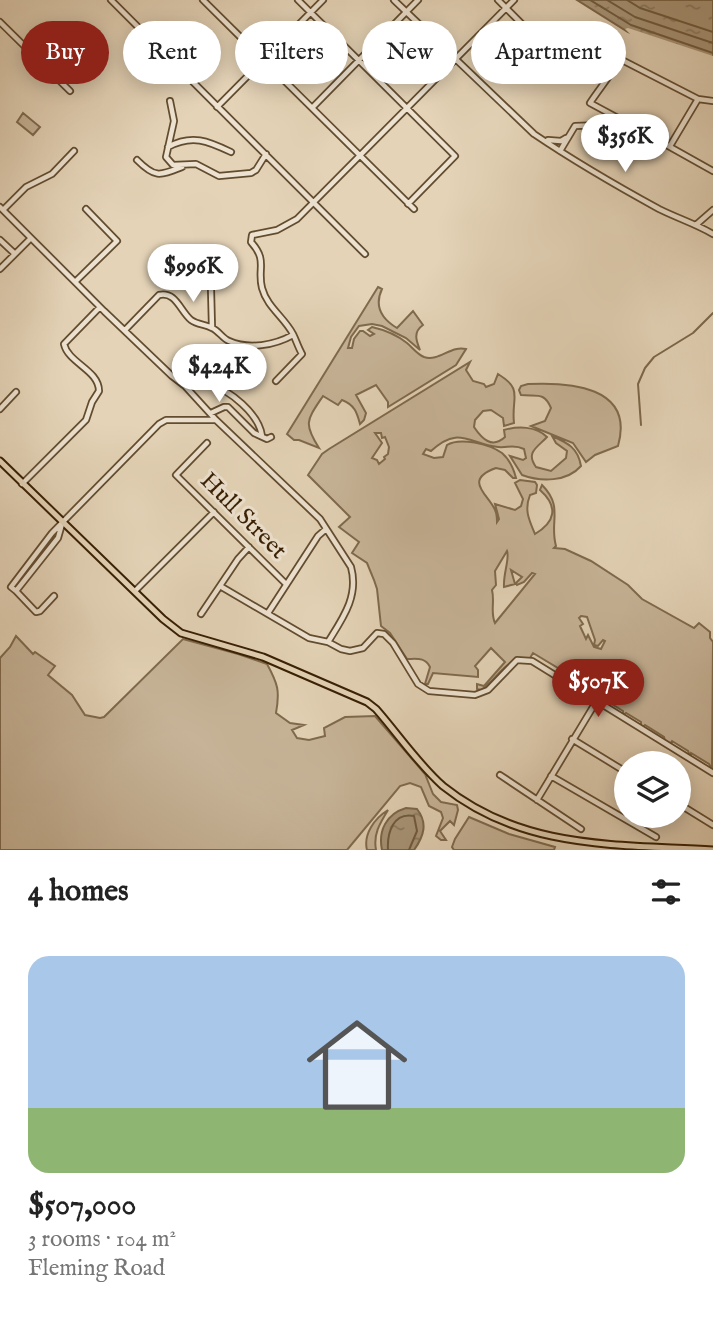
<!DOCTYPE html>
<meta charset="utf-8">
<style>
:root{--surface:#fff;--page:#f2f2f2;--text:#222;--muted:#767676;--accent:#8f2418}
body{margin:0;font-family:"IM FELL English",serif;background:var(--page);color:var(--text);height:100vh;display:flex;flex-direction:column;font-size:26px;white-space:nowrap}
*{box-sizing:border-box;margin:0}
p{font-size:23px;color:var(--muted)}
.icon{flex:none;width:38px;height:38px;fill:none;stroke:currentColor;stroke-width:2;stroke-linecap:round;stroke-linejoin:round}
.map{position:relative;height:850px;overflow:hidden}
.details{display:flex;flex-direction:column;background:var(--surface);flex:1}
.details>*{flex:none}
.banner{position:absolute;left:21px;top:21px;width:672px;height:63px;display:flex;gap:14px}
.fabs{position:absolute;left:614px;top:751px;display:grid;gap:14px}
.fabs a{display:grid;place-items:center;width:77px;height:77px;border-radius:50%;background:var(--surface);box-shadow:0 4px 18px #0003;font-size:35px}
.price{position:absolute;translate:-50% -60px;padding:0 16px;border-radius:24px;background:#fff;color:#222;font-size:23px;line-height:46px;filter:drop-shadow(0 2px 4px #0008)}
.price::after{content:'';position:absolute;left:50%;top:42px;width:21px;height:16px;margin-left:-10px;background:inherit;clip-path:polygon(0 0,100% 0,50% 100%)}
.price.current{background:var(--accent);color:#fff}
ul{padding:0;list-style:none}
li{display:grid;align-content:center;gap:14px;height:371px;padding:0 28px}
li span{display:grid;place-items:center;height:217px;border-radius:21px;color:#555}
li>.icon{margin-inline-start:auto}
span .icon{width:126px;height:126px;fill:#fffc;stroke-width:1}
li b{font-size:30px}
h2{display:flex;justify-content:space-between;align-items:center;height:84px;padding:0 28px;font-size:30px}
.chip{padding:0 24px;border-radius:32px;background:var(--surface);box-shadow:0 4px 18px #0003;font-size:24px;line-height:63px}
.chip.current{background:var(--accent);color:#fff}
.map>svg:first-child{display:block}
.green{fill:#c7b498;stroke:#7f6a4d;stroke-width:2;fill-rule:evenodd}
.water{fill:url(#water-ripples);stroke:#7b6649;stroke-width:2}
.pier{fill:#e4d3b7}
.lines{fill:none;stroke-linecap:round;stroke-linejoin:round}
.shore{stroke:#705a3e;stroke-width:2}
.stream{stroke:#7b6649;stroke-width:2}
.minor-casing{stroke:#624c2f;stroke-width:8}
.major-casing{stroke:#371f02;stroke-width:9}
.minor{stroke:#ede2d0;stroke-width:4.5}
.major{stroke:#e4d3b7;stroke-width:5}
.labels{text-anchor:middle;dominant-baseline:central;stroke-width:6;stroke-linejoin:round;paint-order:stroke}
.street-label{font-size:24px;fill:#371f02;stroke:#ede2d0}
</style>
<div class="map">
<svg width="713" height="850" viewBox="0 0 713 850">
<defs>
<pattern id="water-ripples" width="26" height="14" patternUnits="userSpaceOnUse" patternTransform="scale(1.75)"><rect width="26" height="14" fill="#a99679"/><path d="M2 4q2-2 4 0t4 0M15 11q2-2 4 0t4 0" fill="none" stroke="#8a7a61"/></pattern>
</defs>
<rect width="100%" height="100%" fill="#e4d3b7"/>
<filter id="stains"><feTurbulence type="fractalNoise" baseFrequency=".00286" numOctaves="4"/><feColorMatrix values="0 0 0 0 .2 0 0 0 0 .09 0 0 0 0 .02 0 0 0 .5 -.17"/></filter>
<radialGradient id="worn" r=".72"><stop offset=".6" stop-color="#630" stop-opacity="0"/><stop offset="1" stop-color="#630" stop-opacity=".3"/></radialGradient>
<!-- green -->
<path class="green" d="M23 113 40 127 33 135 17 122Z
M378 287 382 289C374 306 382 319 397 328L413 311 423 325C413 332 416 340 420 350L406 338 382 326 372 324 359 326 351 337 348 348H352L354 339 360 331H363L370 336 374 334 368 330 372 327C385 330 397 335 407 343 413 348 417 354 424 357 439 362 451 345 466 349L456 365 388 407V402L376 385 356 395 366 413 364 420 360 424C357 413 355 405 342 400L338 405 323 396C307 420 303 423 319 448L299 440H294L287 434Z
M470 362 466 370 473 381 484 384 486 387 494 384 498 374C524 390 511 397 514 423L504 426 503 418 491 410 483 411 475 420 474 427C482 439 492 449 505 437L504 430C518 426 536 426 547 437 538 447 525 452 536 467L551 471 566 458 567 451 556 443 552 436C568 443 578 448 581 466 567 482 541 482 522 475L510 456 523 460 526 458 524 449C514 444 508 448 498 447 469 444 459 425 431 451L426 449 423 454 434 458 443 457 447 445C460 437 489 444 502 453 509 459 514 470 516 478H513L505 470 496 468C462 480 489 495 495 510 496 512 497 519 497 522L499 519 495 504 515 510 521 506 523 499 515 483 520 480 535 482 537 485 536 493 530 495C524 510 529 520 535 534 555 522 559 507 540 490L542 485C564 507 549 522 556 546L554 548 565 549 591 561 628 585 642 599 694 628 699 623 710 632V638L713 642 712 769 709 764 691 753 690 756 688 751 672 741 670 744 665 741 664 737 645 725 643 727 641 726V722L626 713 623 715V711L602 698 604 694 599 691 595 697 574 683 576 679 533 653 530 658C506 656 498 679 481 690L477 689V684L484 686 505 662 491 648 475 666 478 670V677L433 673 428 684H425L430 667C425 657 417 659 407 659L390 633 381 626 377 589 374 580 367 563 352 553 359 542 339 527 350 517 308 475 322 454 329 449ZM375 433H381L382 438 385 437 389 447 388 454 384 457 385 459 379 464 377 460 372 458 382 443ZM507 551C510 558 503 574 504 587L515 584 511 570 522 577 516 583 517 585 524 582 532 573 535 574 495 623C490 612 495 602 492 590L496 585 495 571ZM581 616 587 617 595 640 594 645 598 646 603 640 605 641 601 649 594 647 588 635 586 639 580 626 583 624 579 618Z
M528 384C569 382 635 386 618 446L595 455 586 462 573 443 531 426 545 421 551 408C544 391 536 397 521 395L519 390 521 386Z
M16 636 33 654 35 652 55 666 48 675 72 695 85 715 100 718 104 717 183 639 238 654 267 664C278 684 280 691 276 713L290 723 304 725 292 730 297 738 309 740 325 736 324 728 345 717 375 716 425 774 433 794 441 802 457 805 458 810 454 825 450 821 440 831 446 840H441L436 836 443 818 441 812 429 806 421 787 410 783 400 786 347 850H0V658L10 647Z
M388 810C380 823 373 834 376 850H367C363 834 375 818 388 810Z
M469 817 509 834 555 847 554 850H454L452 847 455 839Z"/>
<!-- water -->
<path class="water" d="M577 0H713V60L628 32Z
M406 808 417 809C428 823 424 836 414 850H382C378 831 386 814 406 808Z"/>
<!-- pier -->
<path class="pier" d="M628 28 713 56V62L631 35 625 29Z"/>
<g class="lines">
<!-- shore -->
<path class="shore" d="M590 0 631 25 713 53
M607 0 635 17 713 43
M627 0 640 8 713 32
M388 850C387 833 393 812 414 816L417 831 409 850"/>
<!-- stream -->
<path class="stream" d="M641 425 638 384 645 368 654 357 693 333 713 313"/>
<!-- minor casing -->
<g class="minor-casing">
<path id="minor" d="M111 0 365 254
M203 0 414 209
M298 0 455 156 408 204
M394 0 534 134C574 161 617 186 659 209 677 218 696 224 713 234
M498 0 531 33
M0 22 70 91
M170 101 174 121 166 157 173 165 196 164 219 176 251 173 256 170 266 154
M217 107 323 0
M312 108 418 0
M629 124 590 103C600 88 611 75 620 59L698 99 713 101
M548 140 561 141 566 138
M670 146 698 99
M168 147C192 134 208 141 231 152
M560 151 575 126 629 124 713 171
M137 160C155 178 159 176 182 167
M0 207 104 311 172 376 185 386 216 420 320 519 351 567C359 596 343 618 328 642
M3 210 26 187 52 174 74 151
M697 224 713 210
M0 240 15 254
M0 269 30 239
M76 281 117 241 86 209
M211 289 212 328
M125 330 159 295C176 291 180 311 191 320 198 325 205 324 212 328 219 331 222 338 229 341 249 350 275 345 293 335
M276 381 302 354C298 347 296 340 293 334 284 317 267 307 262 288 257 268 268 261 251 242L252 235 277 230 297 219 514 0
M181 382C191 382 199 381 209 384 230 390 259 414 262 436
M182 383 183 363 190 358C202 363 202 371 200 382
M0 409 16 392
M211 413 224 407H228L254 433 267 439 271 437
M207 443 176 475 286 584
M22 484 86 420 92 402 99 391C99 370 68 363 64 344L100 307
M220 586 309 638 328 642 341 649 350 651 363 648 377 633 384 634 393 643 418 684 429 691 475 695 488 690 517 660 532 661 713 773
M16 591 11 587 52 533 159 424 166 420H216
M135 591 214 512
M54 596 40 611 36 612 16 591 58 538 62 524
M268 613 318 536 326 529
M201 614 238 559 249 547
M572 739 626 772
M500 775 581 829
M551 776 656 837
M537 800 596 702
M679 804 713 825"/>
</g>
<!-- major casing -->
<g class="major-casing">
<path id="major" d="M0 461 163 619 181 633 263 657 367 702 376 709C398 734 418 764 443 786 523 850 615 844 713 850"/>
</g>
<!-- minor -->
<use href="#minor" class="minor"/>
<!-- major -->
<use href="#major" class="major"/>
</g>
<g class="labels">
<!-- street labels -->
<g class="street-label">
<text transform="translate(243 516) rotate(45)">Hull Street</text>
</g>
</g>
<rect width="100%" height="100%" filter="url(#stains)"/>
<rect width="100%" height="100%" fill="url(#worn)"/>
</svg>
<div class="fabs">
<a><svg class="icon" aria-label="layers" viewBox="0 0 24 24"><path d="M12 4l9 5-9 5-9-5zM3 14l9 5 9-5"/></svg></a>
</div>
<b class="price" style="left:625px;top:174px">$356K</b>
<b class="price" style="left:193px;top:304px">$996K</b>
<b class="price" style="left:219px;top:404px">$424K</b>
<b class="price current" style="left:598px;top:719px">$507K</b>
<div class="banner">
<a class="chip current">Buy</a>
<a class="chip">Rent</a>
<a class="chip">Filters</a>
<a class="chip">New</a>
<a class="chip">Apartment</a>
</div>
</div>
<section class="details">
<h2>4 homes<svg class="icon" aria-label="filters" viewBox="0 0 24 24"><path d="M4 7h16M4 17h16"/><circle cx="9" cy="7" r="2"/><circle cx="15" cy="17" r="2"/></svg></h2>
<ul>
<li><span style="background:linear-gradient(#a9c7e8 70%,#8fb573 0)"><svg class="icon" aria-label="home" viewBox="0 0 24 24"><path d="M3 11l9-7 9 7M6 9v11h12V9"/></svg></span><div><b>$507,000</b><p>3 rooms · 104 m²</p><p>Fleming Road</p></div></li>
</ul>
</section>
